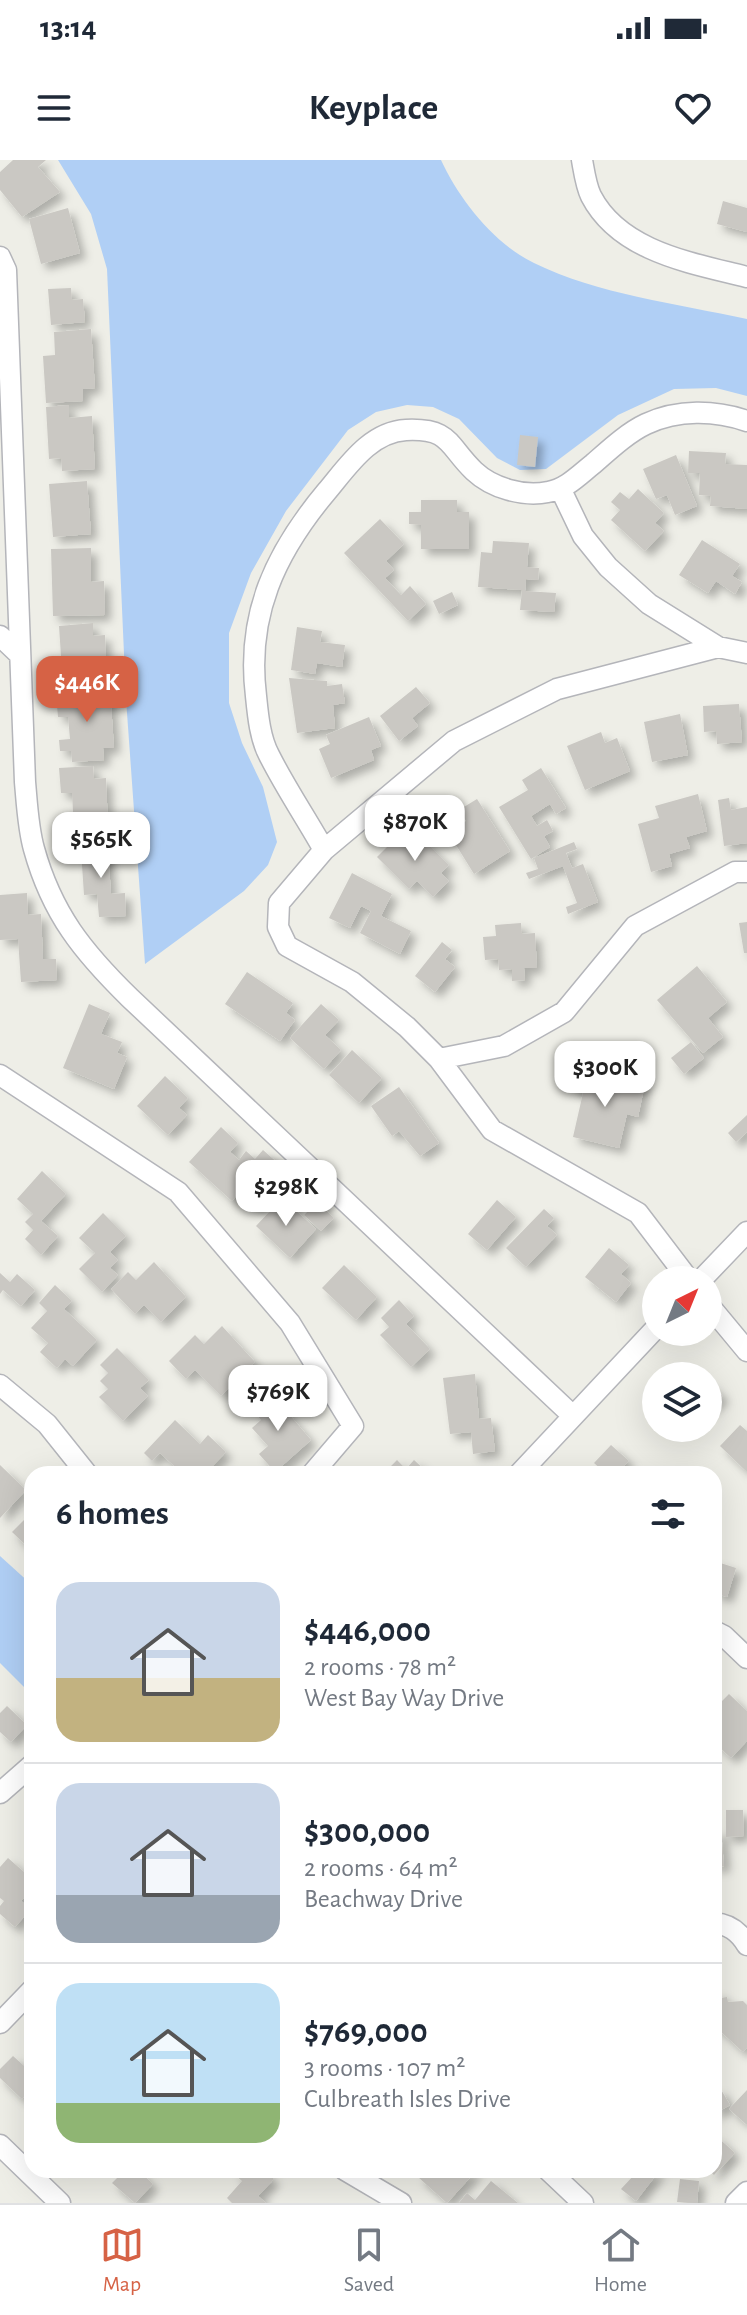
<!DOCTYPE html>
<meta charset="utf-8">
<style>
:root{--surface:#fff;--page:#f6f6f7;--text:#1f2937;--muted:#747a83;--line:#e0e1e3;--accent:#d66245}
body{margin:0;font-family:"Alegreya Sans",sans-serif;background:var(--page);color:var(--text);height:100vh;display:flex;flex-direction:column;font-size:30px;white-space:nowrap}
*{box-sizing:border-box;margin:0}
p{font-size:26px;color:var(--muted)}
.icon{flex:none;width:44px;height:44px;fill:none;stroke:currentColor;stroke-width:2;stroke-linecap:round;stroke-linejoin:round}
.map{position:relative;flex:1;overflow:hidden}
.side{position:absolute;left:24px;top:1306px;width:698px;height:712px;display:flex;flex-direction:column;background:var(--surface);border-radius:24px;box-shadow:0 8px 32px #0002}
.side>*{flex:none}
.needle{width:52px;rotate:43deg}
.controls{position:absolute;left:642px;top:1106px;display:grid;gap:16px}
.controls a{display:grid;place-items:center;width:80px;height:80px;border-radius:50%;background:var(--surface);box-shadow:0 8px 32px #0002;font-size:40px}
.price{position:absolute;translate:-50% -68px;padding:0 18px;border-radius:16px;background:#fff;color:#222;font-size:26px;line-height:52px;filter:drop-shadow(0 2px 4px #0008)}
.price::after{content:'';position:absolute;left:50%;top:48px;width:24px;height:18px;margin-left:-12px;background:inherit;clip-path:polygon(0 0,100% 0,50% 100%)}
.price.active{background:var(--accent);color:#fff}
ul{padding:0;list-style:none}
li{display:flex;align-items:center;gap:24px;height:200px;padding:0 32px}
li+li{border-top:2px solid var(--line)}
li span{display:grid;place-items:center;flex:none;width:224px;height:160px;border-radius:24px;color:#555}
li>.icon{margin-inline-start:auto}
span .icon{width:96px;height:96px;fill:#fffc;stroke-width:1}
li b{font-size:34px}
h2{display:flex;justify-content:space-between;align-items:center;height:96px;padding:0 32px;font-size:34px}
.status{display:flex;justify-content:space-between;align-items:center;height:56px;padding:0 40px;background:var(--surface);direction:ltr}
.status svg{height:22px;fill:currentColor}
header{display:flex;justify-content:space-between;align-items:center;height:104px;padding:0 32px;background:var(--surface);font-size:36px;font-weight:700}
.tabs{display:flex;justify-content:space-around;align-items:center;height:112px;border-top:2px solid var(--line);background:var(--surface);font-size:22px;color:var(--muted)}
.tabs a{display:grid;justify-items:center;gap:4px}
.tabs .active{color:var(--accent)}
.map>svg:first-child{display:block}
.water{fill:#b0cff5}
.building{fill:#cac8c3;filter:url(#shadow)}
.lines{fill:none;stroke-linecap:round;stroke-linejoin:round}
.minor-casing{stroke:#b4b5ba;stroke-width:23}
.minor{stroke:#fff;stroke-width:20}
</style>
<div class="status"><b>13:14</b><svg viewBox="0 0 49 12"><path d="M0 12V9h3v3zM5 12V6h3v6zM10 12V3h3v9zM15 12V0h3v12zM26 1h20v11H26zM47 4h2v5h-2z"/></svg></div>
<header><svg class="icon" aria-label="menu" viewBox="0 0 24 24"><path d="M4 6h16M4 12h16M4 18h16"/></svg>Keyplace<svg class="icon" aria-label="heart" viewBox="0 0 24 24"><path d="M12 20l-8-8c-3-5 5-10 8-4 3-6 11-1 8 4z"/></svg></header>
<div class="map">
<svg width="747" height="2043" viewBox="0 0 747 2043">
<defs>
<filter id="shadow"><feDropShadow dx="6" dy="6" stdDeviation="4" flood-color="#0004"/></filter>
</defs>
<rect width="100%" height="100%" fill="#eeeee7"/>
<!-- water -->
<path class="water" d="M58 0H441C459 39 494 84 534 103 597 134 678 144 747 159V236L716 228 674 229 618 255 546 309 520 310 497 298 459 259 433 247 407 245 376 252 348 270 286 351 251 413 229 473V543L242 583 263 627 277 682 268 705 244 731 145 804 126 539 107 109 91 54Z
M0 1396 32 1425V1535L0 1503Z"/>
<!-- building -->
<path class="building" d="M13 0H46L38 7 60 32 22 57 0 30V12Z
M723 41 747 48V72L717 64Z
M68 48 80 93 41 104 29 59Z
M71 128 72 140 83 139 85 162 51 165 48 129Z
M91 169 95 228 83 229V241L46 243 43 196 55 195 54 172Z
M69 245V258L92 256 95 309 62 311 61 298 49 299 46 247Z
M520 275 538 277 535 307 517 305Z
M689 291 726 293 725 304 747 305V349L710 346 711 336 699 335 700 313H688Z
M676 295 697 346 675 355 667 335 656 339 643 309Z
M87 321 91 374 53 377 49 324Z
M638 329 664 353 655 363 664 371 645 391 611 360 620 350 611 342 620 332 629 339Z
M421 340H457V352H469V389H421V365L409 364V352H421Z
M380 359 404 384 386 401 394 410 385 418 401 435 410 426 426 444 408 461 344 393Z
M702 380 740 404 732 416 742 422 735 434 716 421 708 433 679 415Z
M493 381 529 383 527 407 539 408 538 420 526 419 525 431 556 433 554 452 520 450 522 430 478 427 481 392 492 393Z
M91 388V422L104 421 105 455 53 456 51 389Z
M452 432 458 445 439 454 433 441Z
M93 463V476L105 475 106 499 95 500 97 524 63 526 59 466Z
M297 467 322 471 320 482 345 485 342 507 317 503 315 514 291 510Z
M289 518 327 521V526L342 524 345 543 333 545 335 568 297 573Z
M416 527 430 543 412 558 418 566 399 581 380 556Z
M110 530 114 588H103L104 600 72 602 71 591H60L59 580 70 579 68 557H58L56 534Z
M739 544 742 582 717 584 716 571 704 572 703 546Z
M680 554 688 595 652 602 644 562Z
M369 557 381 586 371 590 374 600 331 618 319 589 330 584 326 575Z
M601 572 605 583 617 578 630 611 585 630 567 586Z
M93 606 94 619 106 618 108 667 74 670 72 633H61L59 608Z
M541 608 566 648 556 654 550 644 531 656 537 666 547 660 553 671 544 676 550 687 531 699 499 647 528 630 522 620Z
M698 634 707 671 686 677 690 688 669 694 672 706 651 712 638 664 659 658 655 646Z
M729 638 731 650 747 647V683L724 686 718 640Z
M477 639 510 691 474 714 448 672 466 661 459 650Z
M401 673 409 681 417 673 449 705 441 713 449 721 433 737 417 721 409 729 377 697Z
M107 676 111 734 125 733 126 756 99 757 97 734 84 735 81 690 94 689V677Z
M574 682 577 689 566 693 572 708 583 704 598 742 568 754 566 747 577 743 563 706 529 719 526 713 538 709 534 698Z
M352 713 392 734 381 756 411 771 400 794 360 773 371 751 361 746 350 768 329 758Z
M27 733 28 755 41 754 43 799H56L57 820 21 822 18 779 0 780V735Z
M747 762V793H744L739 763Z
M521 763 522 774 535 773 537 808H524L525 820 512 821V809L499 810 498 799 485 800 483 777 496 776 495 765Z
M442 782 452 790 445 799 455 807 435 832 415 816Z
M697 806 727 842 708 858 723 877 703 893 657 840Z
M247 812 293 843 286 853 295 860 280 881 225 844Z
M89 844 110 853 101 874 122 882 117 893 127 897 114 929 63 908Z
M321 844 339 860 325 875 341 890 324 909 290 878Z
M691 882 704 898 684 914 671 898Z
M352 890 382 918 359 943 329 915Z
M576 908 588 910 585 922 620 930 623 919 645 924 638 957 627 954 619 988 573 977 583 933 571 930Z
M165 916 188 938 179 948 187 955 168 975 137 946Z
M399 927 439 983 420 996 399 971 392 976 371 946Z
M747 955V972L736 982 728 973Z
M221 967 238 983 230 992 239 1000 246 991 255 999 263 990 289 1013 257 1048 240 1032 232 1041 189 1002Z
M42 1011 66 1034 41 1061 58 1076 41 1095 25 1079 33 1070 25 1062 33 1054 17 1039Z
M282 1038 316 1069 290 1098 256 1066Z
M497 1040 516 1057 487 1090 468 1074Z
M317 1042 334 1058 321 1071 304 1055Z
M544 1049 554 1058 547 1066 557 1075 526 1107 506 1088Z
M103 1053 126 1076 110 1092 118 1100 110 1108 118 1115 102 1132 79 1109 95 1093 79 1078Z
M609 1088 629 1105 621 1114 631 1123 616 1142 585 1117Z
M154 1102 186 1137 161 1162 144 1145 135 1154 111 1129 128 1112 136 1120Z
M344 1105 377 1137 356 1160 322 1128Z
M0 1113 10 1122 17 1114 35 1130 21 1146 3 1130 0 1134Z
M55 1125 72 1141 64 1149 97 1180 73 1206 65 1199 57 1208 40 1192 48 1183 31 1168 47 1151 39 1143Z
M399 1140 414 1156 406 1164 430 1189 411 1207 380 1175 389 1167 381 1158Z
M222 1166 255 1202 221 1236 195 1210 186 1219 169 1201 195 1175 204 1184Z
M117 1188 149 1220 140 1228 148 1236 123 1261 99 1237 108 1229 100 1221 108 1213 100 1205Z
M475 1214 479 1259 491 1258 495 1291 473 1294 471 1272 450 1274 443 1218Z
M708 1221 723 1236 708 1251Z
M272 1234 311 1280 275 1312 259 1294 268 1286 252 1268 261 1260 253 1250Z
M175 1260 200 1284 208 1275 226 1292 205 1314H183L160 1293 152 1301 144 1293Z
M740 1265 747 1271V1312L720 1286Z
M611 1285 629 1301 620 1310 624 1314H600L603 1311 594 1303Z
M397 1300 406 1309 414 1300 429 1314H383Z
M0 1305 26 1330 0 1358Z
M32 1352V1391L12 1372Z
M714 1401 736 1408 727 1437 714 1433Z
M729 1534 747 1551V1581L731 1598 714 1582V1566L722 1558 714 1549Z
M7 1546 27 1565 11 1582 0 1572V1553Z
M726 1650H743L744 1676 726 1677Z
M721 1670 724 1706 714 1707V1671Z
M8 1698 32 1719V1729L21 1741 31 1749 15 1767 0 1754V1746L4 1741 0 1738V1707Z
M714 1832 722 1833 721 1838 727 1837 728 1842 743 1841 747 1845V1888L743 1892 718 1869H714Z
M13 1896 32 1913V1929L22 1939 0 1918V1909Z
M720 1928 730 1945 714 1954V1932Z
M747 1930V1965L729 1949Z
M714 1974 735 1993 714 2015 709 2010H714Z
M125 2010H138L153 2024 135 2043 112 2023Z
M238 2010H247L250 2013 253 2010H263L274 2019 258 2036 266 2043H232L227 2038 242 2021 234 2014Z
M424 2010H477L447 2043 418 2017Z
M631 2010H660L636 2041 621 2029 635 2014Z
M680 2019 699 2021 697 2043 677 2042Z
M491 2021 518 2043H459L467 2033 475 2040Z"/>
<g class="lines">
<!-- minor casing -->
<g class="minor-casing">
<path id="minor" d="M582 0C584 11 586 26 591 36 620 92 692 103 747 117
M0 97 6 110 25 622C27 644 28 668 34 689 52 754 83 792 130 838L573 1256
M561 330 583 376 608 407 649 444 718 487 747 493
M0 476 20 495
M324 690C306 658 285 627 269 595 260 578 258 556 256 536 246 455 275 393 327 331 348 306 370 272 406 270 451 268 447 285 474 311 492 328 523 337 548 332 566 329 578 316 593 304 609 290 627 273 646 264 678 249 715 250 747 261
M439 899 504 886 564 852 635 766 735 712H747
M0 915 178 1032 290 1163 353 1266 312 1314
M689 1120 638 1053 492 970 439 899 407 867 352 822 287 786 278 767 279 743 324 690 454 581 557 529 718 487
M701 1120 747 1072
M708 1144 747 1191
M0 1225 47 1264 87 1314
M519 1314 656 1168
M714 1471 724 1476 747 1498
M0 1633 32 1605
M714 1763C729 1764 740 1773 747 1785
M0 1863 32 1830
M0 1985 60 2043
M345 2010 401 2043
M548 2010 583 2043
M736 2043 747 2032"/>
</g>
<!-- minor -->
<use href="#minor" class="minor"/>
</g>
</svg>
<div class="controls">
<a><svg class="needle" viewBox="-14 -14 28 28"><path d="M0-13l5 13h-10z" fill="#e53935"/><path d="M0 13l5-13h-10z" fill="#747a83"/></svg></a>
<a><svg class="icon" aria-label="layers" viewBox="0 0 24 24"><path d="M12 4l9 5-9 5-9-5zM3 14l9 5 9-5"/></svg></a>
</div>
<b class="price active" style="left:87px;top:564px">$446K</b>
<b class="price" style="left:415px;top:703px">$870K</b>
<b class="price" style="left:101px;top:720px">$565K</b>
<b class="price" style="left:605px;top:949px">$300K</b>
<b class="price" style="left:286px;top:1068px">$298K</b>
<b class="price" style="left:278px;top:1273px">$769K</b>
<section class="side">
<h2>6 homes<svg class="icon" aria-label="filters" viewBox="0 0 24 24"><path d="M4 7h16M4 17h16"/><circle cx="9" cy="7" r="2"/><circle cx="15" cy="17" r="2"/></svg></h2>
<ul>
<li><span style="background:linear-gradient(#c9d6e8 60%,#c2b280 0)"><svg class="icon" aria-label="home" viewBox="0 0 24 24"><path d="M3 11l9-7 9 7M6 9v11h12V9"/></svg></span><div><b>$446,000</b><p>2 rooms · 78 m²</p><p>West Bay Way Drive</p></div></li>
<li><span style="background:linear-gradient(#c9d6e8 70%,#9aa5b1 0)"><svg class="icon" aria-label="home" viewBox="0 0 24 24"><path d="M3 11l9-7 9 7M6 9v11h12V9"/></svg></span><div><b>$300,000</b><p>2 rooms · 64 m²</p><p>Beachway Drive</p></div></li>
<li><span style="background:linear-gradient(#bfe0f5 75%,#8fb573 0)"><svg class="icon" aria-label="home" viewBox="0 0 24 24"><path d="M3 11l9-7 9 7M6 9v11h12V9"/></svg></span><div><b>$769,000</b><p>3 rooms · 107 m²</p><p>Culbreath Isles Drive</p></div></li>
</ul>
</section>
</div>
<nav class="tabs">
<a class="active"><svg class="icon" aria-label="map" viewBox="0 0 24 24"><path d="M3 6l6-2 6 2 6-2v14l-6 2-6-2-6 2zM9 4v14M15 6v14"/></svg>Map</a>
<a><svg class="icon" aria-label="saved" viewBox="0 0 24 24"><path d="M7 4h10v16l-5-4-5 4z"/></svg>Saved</a>
<a><svg class="icon" aria-label="home" viewBox="0 0 24 24"><path d="M3 11l9-7 9 7M6 9v11h12V9"/></svg>Home</a>
</nav>
